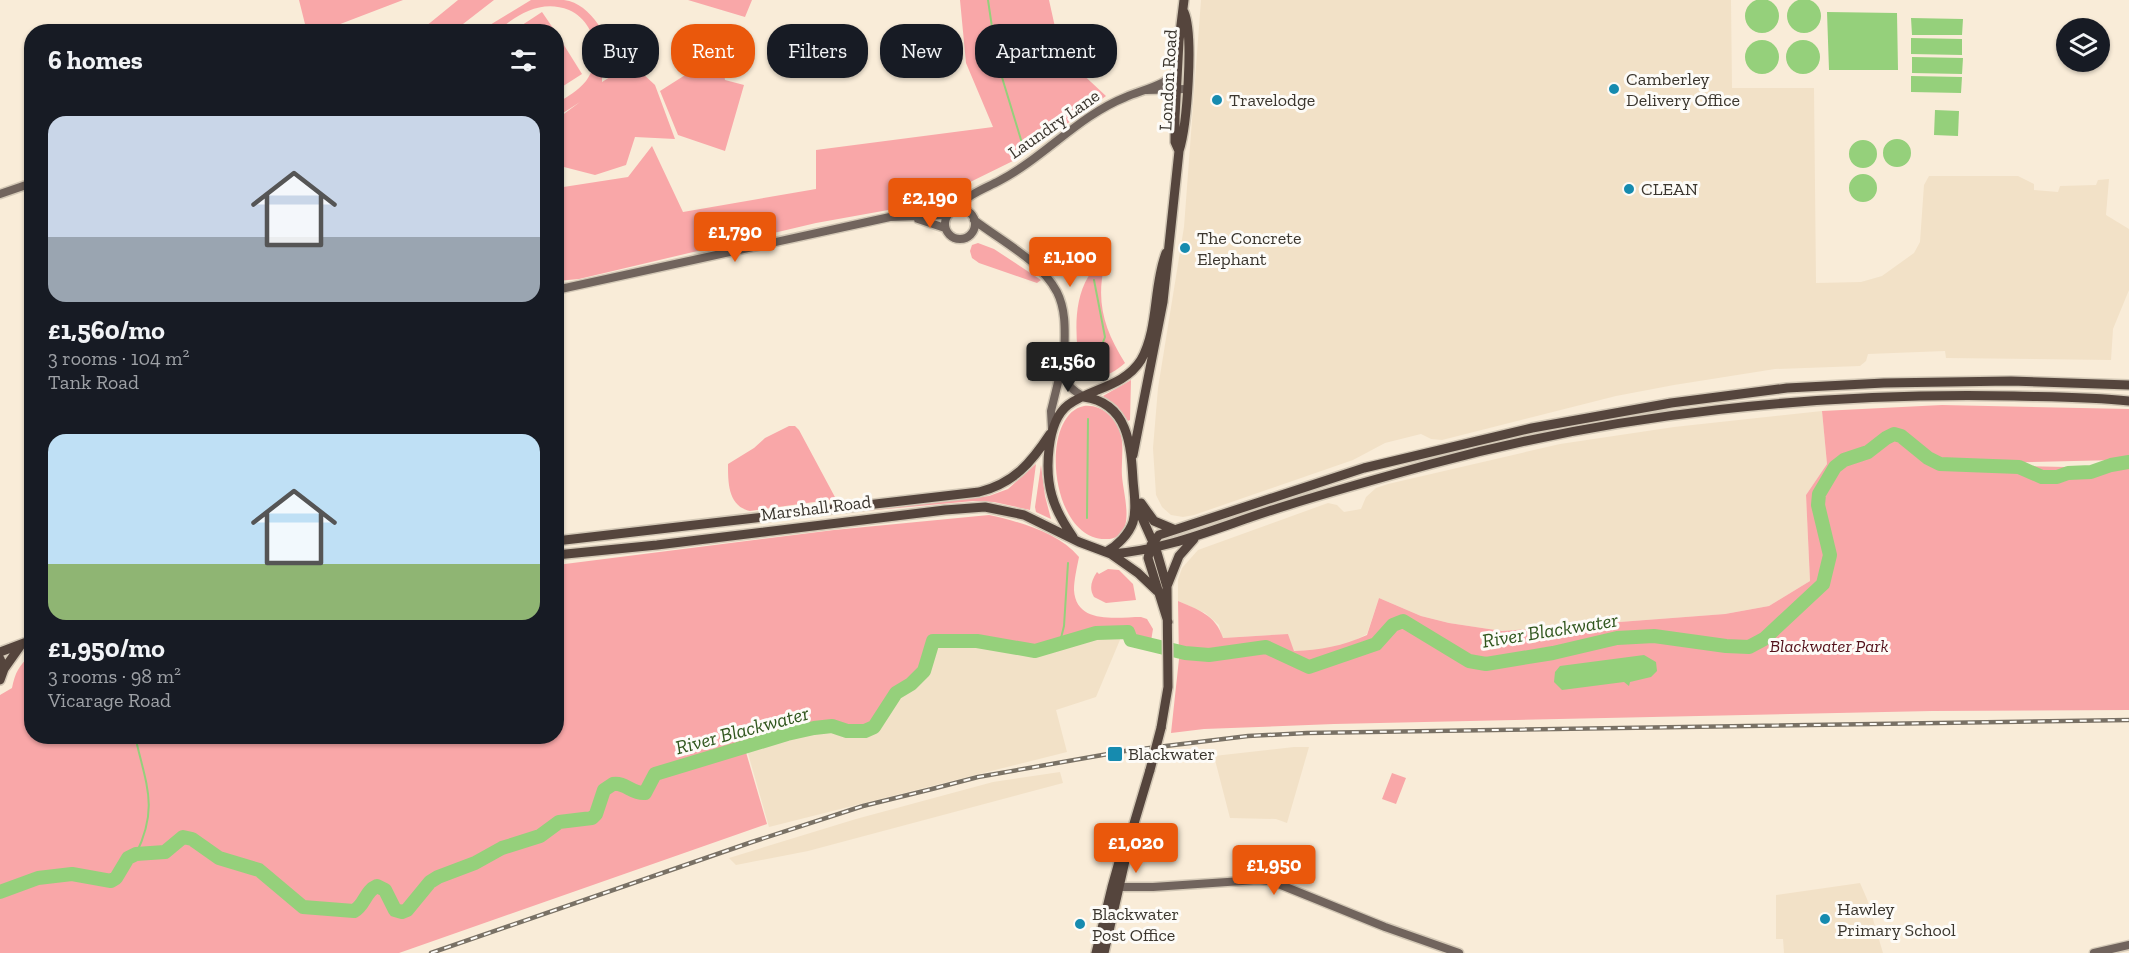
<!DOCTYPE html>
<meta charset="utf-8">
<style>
:root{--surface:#171b24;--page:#242831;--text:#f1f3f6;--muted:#9ea1a6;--accent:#ea580c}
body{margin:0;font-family:"Zilla Slab",serif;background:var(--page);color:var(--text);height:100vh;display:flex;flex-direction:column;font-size:22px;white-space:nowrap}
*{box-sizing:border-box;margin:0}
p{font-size:20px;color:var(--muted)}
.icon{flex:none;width:33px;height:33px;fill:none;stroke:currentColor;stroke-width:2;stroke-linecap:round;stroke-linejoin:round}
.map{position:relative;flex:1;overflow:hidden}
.side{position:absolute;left:24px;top:24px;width:540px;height:720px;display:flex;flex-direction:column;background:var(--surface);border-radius:24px;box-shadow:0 2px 4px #0004}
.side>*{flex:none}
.top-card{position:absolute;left:582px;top:24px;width:570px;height:54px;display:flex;gap:12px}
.buttons{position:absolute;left:2056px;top:18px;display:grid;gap:12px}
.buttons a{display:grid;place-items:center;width:54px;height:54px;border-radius:50%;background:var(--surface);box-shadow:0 2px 4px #0004;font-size:30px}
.price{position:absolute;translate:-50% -51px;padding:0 14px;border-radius:6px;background:var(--accent);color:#fff;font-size:20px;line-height:39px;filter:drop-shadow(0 2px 3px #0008)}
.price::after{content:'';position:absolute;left:50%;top:36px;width:18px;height:14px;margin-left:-9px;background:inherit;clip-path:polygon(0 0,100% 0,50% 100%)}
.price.active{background:#222;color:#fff}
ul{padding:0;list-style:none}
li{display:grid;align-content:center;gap:12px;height:318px;padding:0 24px}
li span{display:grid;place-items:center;height:186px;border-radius:18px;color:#555}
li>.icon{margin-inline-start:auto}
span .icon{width:108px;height:108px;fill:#fffc;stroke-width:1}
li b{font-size:26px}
h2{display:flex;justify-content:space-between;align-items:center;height:72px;padding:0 24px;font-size:26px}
.chip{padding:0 21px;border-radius:24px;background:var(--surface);box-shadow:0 2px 4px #0004;font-size:21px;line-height:54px}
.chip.active{background:var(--accent);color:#fff}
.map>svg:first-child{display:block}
.built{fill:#f2e1c7}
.green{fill:#f9a7a8;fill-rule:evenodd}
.water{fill:#95d07b}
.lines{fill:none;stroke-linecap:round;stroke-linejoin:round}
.stream{stroke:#95d07b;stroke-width:2}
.river{stroke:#95d07b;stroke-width:14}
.secondary-casing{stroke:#d3c8b6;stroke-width:11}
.primary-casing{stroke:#d3c8b6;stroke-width:12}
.secondary{stroke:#71645d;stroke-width:8}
.primary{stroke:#55453d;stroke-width:9}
.rail-casing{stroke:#797165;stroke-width:4.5}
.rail{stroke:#fdfbf7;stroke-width:2;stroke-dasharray:7;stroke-linecap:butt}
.primary-bridge-casing{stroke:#d3c8b6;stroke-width:12;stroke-linecap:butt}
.primary-bridge{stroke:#55453d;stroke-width:9}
.poi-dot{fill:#168baf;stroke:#fdfbf7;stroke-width:2}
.labels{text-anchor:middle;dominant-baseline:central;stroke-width:6;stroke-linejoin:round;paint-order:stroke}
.poi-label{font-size:18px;fill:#3b362e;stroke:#fdfbf7;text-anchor:start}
.street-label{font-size:18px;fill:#3b362e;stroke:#fdfbf7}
.park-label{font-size:18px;font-style:italic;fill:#521019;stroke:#fdfbf7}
.water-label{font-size:20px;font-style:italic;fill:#2f551c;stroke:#fdfbf7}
</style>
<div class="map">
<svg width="2129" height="953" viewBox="0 0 2129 953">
<rect width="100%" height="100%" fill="#f9ecd8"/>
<!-- built -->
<path class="built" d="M1201 0H1731L1732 88H1814L1816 283 1861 282 1882 276 1914 253 1920 242 1924 185 1929 176H2018L2034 184V190L2058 192 2060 186 2096 185 2098 180 2109 179 2106 215 2129 229V290L2113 329 2111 360 1946 358 1945 351 1868 354 1866 361 1860 366 1775 369 1674 385 1616 396 1442 440 1431 439 1421 434 1385 443 1353 460 1194 515 1183 517 1171 515 1162 507 1156 495 1153 448 1158 388 1184 227Z
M1822 411 1827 464 1806 495 1810 581 1769 606 1725 614 1502 631 1449 623 1421 616 1379 598 1367 634 1348 644 1320 650 1293 651 1288 634 1222 638 1219 625 1205 613 1178 601V580L1182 568 1198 550 1328 503 1337 505 1344 512 1361 509 1366 497 1376 488 1388 484 1560 444 1674 427Z
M1096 635H1122L1096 697 1056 710 1067 752 769 827 747 750 814 730 832 729 847 733H866L876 729 898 695 913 686 926 671 935 643H977L1036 653Z
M1294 747H1309L1287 823 1276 819 1230 818 1214 756Z
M1060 772 1063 783 808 851 736 865 729 858 856 819 993 782Z
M1860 883 1867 899 1883 953H1784L1783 939H1776V895Z"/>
<!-- green -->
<path class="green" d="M299 0H403L322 31 307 32Z
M458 0H494L454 31H420Z
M531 0C542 0 554 0 564 0 593 4 606 39 621 60V64L602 77V82L628 66 630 68 638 66 640 71 655 85 675 139 635 137 626 165 595 175 564 167 557 171V131L562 126 557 119 580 102 557 117V103C567 97 578 91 586 81 603 59 596 22 569 10 547 1 527 9 509 22 505 25 499 30 494 32 490 32 484 31 480 31Z
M688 0H752L745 17Z
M960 0H1049L1061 54 1106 96 1019 158 960 187 938 201 816 223 579 279 557 281V188L628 177 652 146 683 212 816 189V150L993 127 966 63Z
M542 12 555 31H513Z
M557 34 582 74 557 90H556Z
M722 56 725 80 744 85 725 151 678 135 660 91 712 58Z
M978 243 994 249 1041 280 1037 283 979 263 972 258 970 251 972 245Z
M1104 267C1096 304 1105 331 1125 363 1109 377 1100 379 1080 371 1076 341 1072 304 1088 277 1091 272 1098 270 1104 267Z
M1131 380 1130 420 1128 421 1117 406 1103 396Z
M1942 405 2129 409V710L1932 711 1334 724 1204 729 1171 733 1179 659 1178 601C1197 609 1216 615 1223 638L1288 634 1294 651C1320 650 1343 646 1367 635L1379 598 1421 616 1449 623 1502 631 1725 614 1769 606 1810 581 1806 495 1827 464 1822 411ZM2116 460 2109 468 1942 464Z
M1084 406C1101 404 1117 418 1121 435 1124 448 1121 462 1122 476 1123 494 1138 538 1107 539 1050 542 1038 415 1084 406Z
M789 426H795L799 430 836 499 750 511C728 506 728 483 728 464L754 448 765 438Z
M1036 464 1030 510 994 502 973 501 843 513 989 496 1008 489Z
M1041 465 1045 496 1051 519 1036 512 1035 507Z
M989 515C1020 522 1058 532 1079 557 1077 567 1074 580 1074 590 1076 625 1117 617 1141 617L1147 619 1153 629 1151 641 1137 637 1129 628 1096 629 1034 647 972 637H930L918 669 906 682 893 690 869 723 863 726H848L833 722 811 724 743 742 767 824 399 953H0V695L12 688C15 673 19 665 31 655L32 736H556L557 565 834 530Z
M1108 569 1119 570 1133 584 1136 600 1106 603 1094 597C1089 589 1091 581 1097 572L1099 574Z
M1392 773 1406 778 1396 804 1382 799Z"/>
<!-- water -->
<path class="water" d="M1745 16a17 17 0 1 1 34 0a17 17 0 1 1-34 0Z
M1787 16a17 17 0 1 1 34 0a17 17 0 1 1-34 0Z
M1827 12 1897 13 1898 70H1829Z
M1911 18 1963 19 1962 35H1912Z
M1911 38 1962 39V55L1911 54Z
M1786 57a17 17 0 1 1 34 0a17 17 0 1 1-34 0Z
M1745 57a17 17 0 1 1 34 0a17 17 0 1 1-34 0Z
M1912 57 1963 58 1962 74 1912 73Z
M1911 76 1962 77 1961 93 1911 92Z
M1935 110 1959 111 1958 136 1934 135Z
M1883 153a14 14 0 1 1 28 0a14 14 0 1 1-28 0Z
M1849 154a14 14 0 1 1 28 0a14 14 0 1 1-28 0Z
M1849 188a14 14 0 1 1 28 0a14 14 0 1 1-28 0Z
M1644 655 1656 662 1657 671 1651 677 1630 682 1629 686 1624 682 1562 690 1554 682 1555 672 1560 666Z"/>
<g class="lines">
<!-- stream -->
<path class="stream" d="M988 0 997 61 1022 143
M1089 379 1105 337 1094 280
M1087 518 1088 419
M1060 642 1064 626 1068 563
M135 736C146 785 159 807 136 854"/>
<!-- river -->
<path class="river" d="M0 892 38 878 72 874 111 881 116 878 128 858 136 854 165 852 183 837 192 839 219 858 259 870 303 907 354 911C365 905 365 891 377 886L385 890 395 910 402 912 407 910 430 882 438 877 475 863 502 848 540 836 559 822 592 818 596 814 604 790 613 784C625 782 632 794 645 793L655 774 787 734 814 728 832 726 847 731H865L874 727 896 693 911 684 924 671 933 641H977L1035 651 1096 633 1128 632 1131 640 1185 653 1209 655 1266 647 1309 667 1376 644 1393 625 1403 621 1469 661 1486 664 1553 653 1617 638 1654 636 1726 646 1749 647 1764 639 1823 584 1830 555 1818 505 1819 494 1835 467 1844 460 1868 452 1886 438 1894 434 1901 436 1928 458 1940 464 2019 467 2042 477H2057L2068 473 2091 472 2111 465 2129 462"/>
<!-- secondary casing -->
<g class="secondary-casing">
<path id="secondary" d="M1146 90 1187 89
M0 194 32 183
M945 224a15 15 0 1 1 30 0a15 15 0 1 1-30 0Z
M958 209C967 194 984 189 999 181 1045 157 1078 116 1126 97 1141 90 1170 85 1177 69
M918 219 945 228
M974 220C1001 241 1040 260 1057 292 1073 324 1057 363 1070 386 1073 391 1080 394 1084 397
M556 290 890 217 947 215
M1052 429 1051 411 1064 358
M1113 887H1153L1257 880 1271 881 1385 927 1459 953
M2094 953 2129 945"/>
</g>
<!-- primary casing -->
<g class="primary-casing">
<path id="primary" d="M1179 151 1175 142V117L1179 41 1184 0
M1084 397C1128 403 1131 445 1133 480 1134 494 1137 508 1133 522 1129 534 1117 546 1106 552
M1133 455 1163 302 1179 151C1187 126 1194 35 1184 12
M1135 502 1156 549 1167 587 1168 687 1161 728
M1141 503 1154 521 1173 529
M1073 537C1064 524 1056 511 1052 496 1045 472 1046 422 1068 405 1091 388 1124 387 1141 360 1159 328 1153 286 1166 253
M556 541 979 492C1014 483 1031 463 1050 434
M1111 554C1166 550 1214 529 1266 512 1321 494 1376 479 1431 464 1618 413 1821 392 2014 396 2053 397 2091 397 2129 401
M556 555 657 545 945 510 985 507 1024 515 1079 542 1111 554 1138 573 1157 591
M1167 586 1179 556 1194 539
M1168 622 1148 558 1151 545 1159 535 1364 468 1532 428 1671 403 1787 388 1884 383 2011 381 2129 385
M0 652 32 640
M0 659 4 669 0 680
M4 669 21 645
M1096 953 1112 887 1119 862 1127 847 1150 770
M1104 953 1127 852"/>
</g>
<!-- secondary -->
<use href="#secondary" class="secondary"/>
<!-- primary -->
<use href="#primary" class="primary"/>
<!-- rail casing -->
<g class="rail-casing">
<path id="rail" d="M431 953 752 842 863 806 932 789 978 777 1125 751 1248 736 1307 733 2129 720"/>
</g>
<!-- rail -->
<use href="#rail" class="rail"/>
<!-- primary-bridge casing -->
<g class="primary-bridge-casing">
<path id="primary-bridge" d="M1150 770 1161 728"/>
</g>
<!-- primary-bridge -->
<use href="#primary-bridge" class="primary-bridge"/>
</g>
<!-- markers -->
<g class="poi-dot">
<circle cx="1614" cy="89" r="6"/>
<circle cx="1217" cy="100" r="6"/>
<circle cx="1629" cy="189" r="6"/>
<circle cx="1185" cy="248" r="6"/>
<rect x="1107" y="746" width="16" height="16" rx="3"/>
<circle cx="1825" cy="919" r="6"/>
<circle cx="1080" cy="924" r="6"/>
</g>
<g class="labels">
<!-- poi labels -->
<g class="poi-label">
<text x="1626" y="79">Camberley<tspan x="1626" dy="21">Delivery Office</tspan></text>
<text x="1229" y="100">Travelodge</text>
<text x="1641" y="189">CLEAN</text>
<text x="1197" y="238">The Concrete<tspan x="1197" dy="21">Elephant</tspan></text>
<text x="1128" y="754">Blackwater</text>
<text x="1837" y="909">Hawley<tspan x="1837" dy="21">Primary School</tspan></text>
<text x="1092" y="914">Blackwater<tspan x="1092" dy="21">Post Office</tspan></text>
</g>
<!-- street labels -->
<g class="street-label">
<text transform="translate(1168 80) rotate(-87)">London Road</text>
<text transform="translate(1054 124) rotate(-35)">Laundry Lane</text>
<text transform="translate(816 508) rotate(-7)">Marshall Road</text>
</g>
<!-- park labels -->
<g class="park-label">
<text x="1829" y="646">Blackwater Park</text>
</g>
<!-- water labels -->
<g class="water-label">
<text transform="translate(1550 630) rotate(-9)">River Blackwater</text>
<text transform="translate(742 730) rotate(-15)">River Blackwater</text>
</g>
</g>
</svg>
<div class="buttons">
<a><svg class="icon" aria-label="layers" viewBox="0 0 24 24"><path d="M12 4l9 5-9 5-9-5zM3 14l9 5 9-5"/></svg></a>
</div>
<b class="price" style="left:930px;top:229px">£2,190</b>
<b class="price" style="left:735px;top:263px">£1,790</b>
<b class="price" style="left:1070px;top:288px">£1,100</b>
<b class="price active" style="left:1068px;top:393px">£1,560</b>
<b class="price" style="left:1136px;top:874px">£1,020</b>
<b class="price" style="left:1274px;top:896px">£1,950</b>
<div class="top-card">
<a class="chip">Buy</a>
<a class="chip active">Rent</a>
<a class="chip">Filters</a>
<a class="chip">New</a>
<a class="chip">Apartment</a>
</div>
<section class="side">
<h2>6 homes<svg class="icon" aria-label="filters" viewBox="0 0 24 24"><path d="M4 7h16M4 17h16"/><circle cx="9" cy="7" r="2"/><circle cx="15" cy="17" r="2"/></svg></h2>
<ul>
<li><span style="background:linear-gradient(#c9d6e8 65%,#9aa5b1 0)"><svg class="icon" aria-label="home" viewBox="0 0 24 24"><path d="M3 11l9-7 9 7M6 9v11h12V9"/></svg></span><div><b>£1,560/mo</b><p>3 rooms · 104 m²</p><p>Tank Road</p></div></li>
<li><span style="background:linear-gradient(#bfe0f5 70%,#8fb573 0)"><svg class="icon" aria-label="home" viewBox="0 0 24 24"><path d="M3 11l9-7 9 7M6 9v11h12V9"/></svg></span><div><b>£1,950/mo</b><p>3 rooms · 98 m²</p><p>Vicarage Road</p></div></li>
</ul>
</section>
</div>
